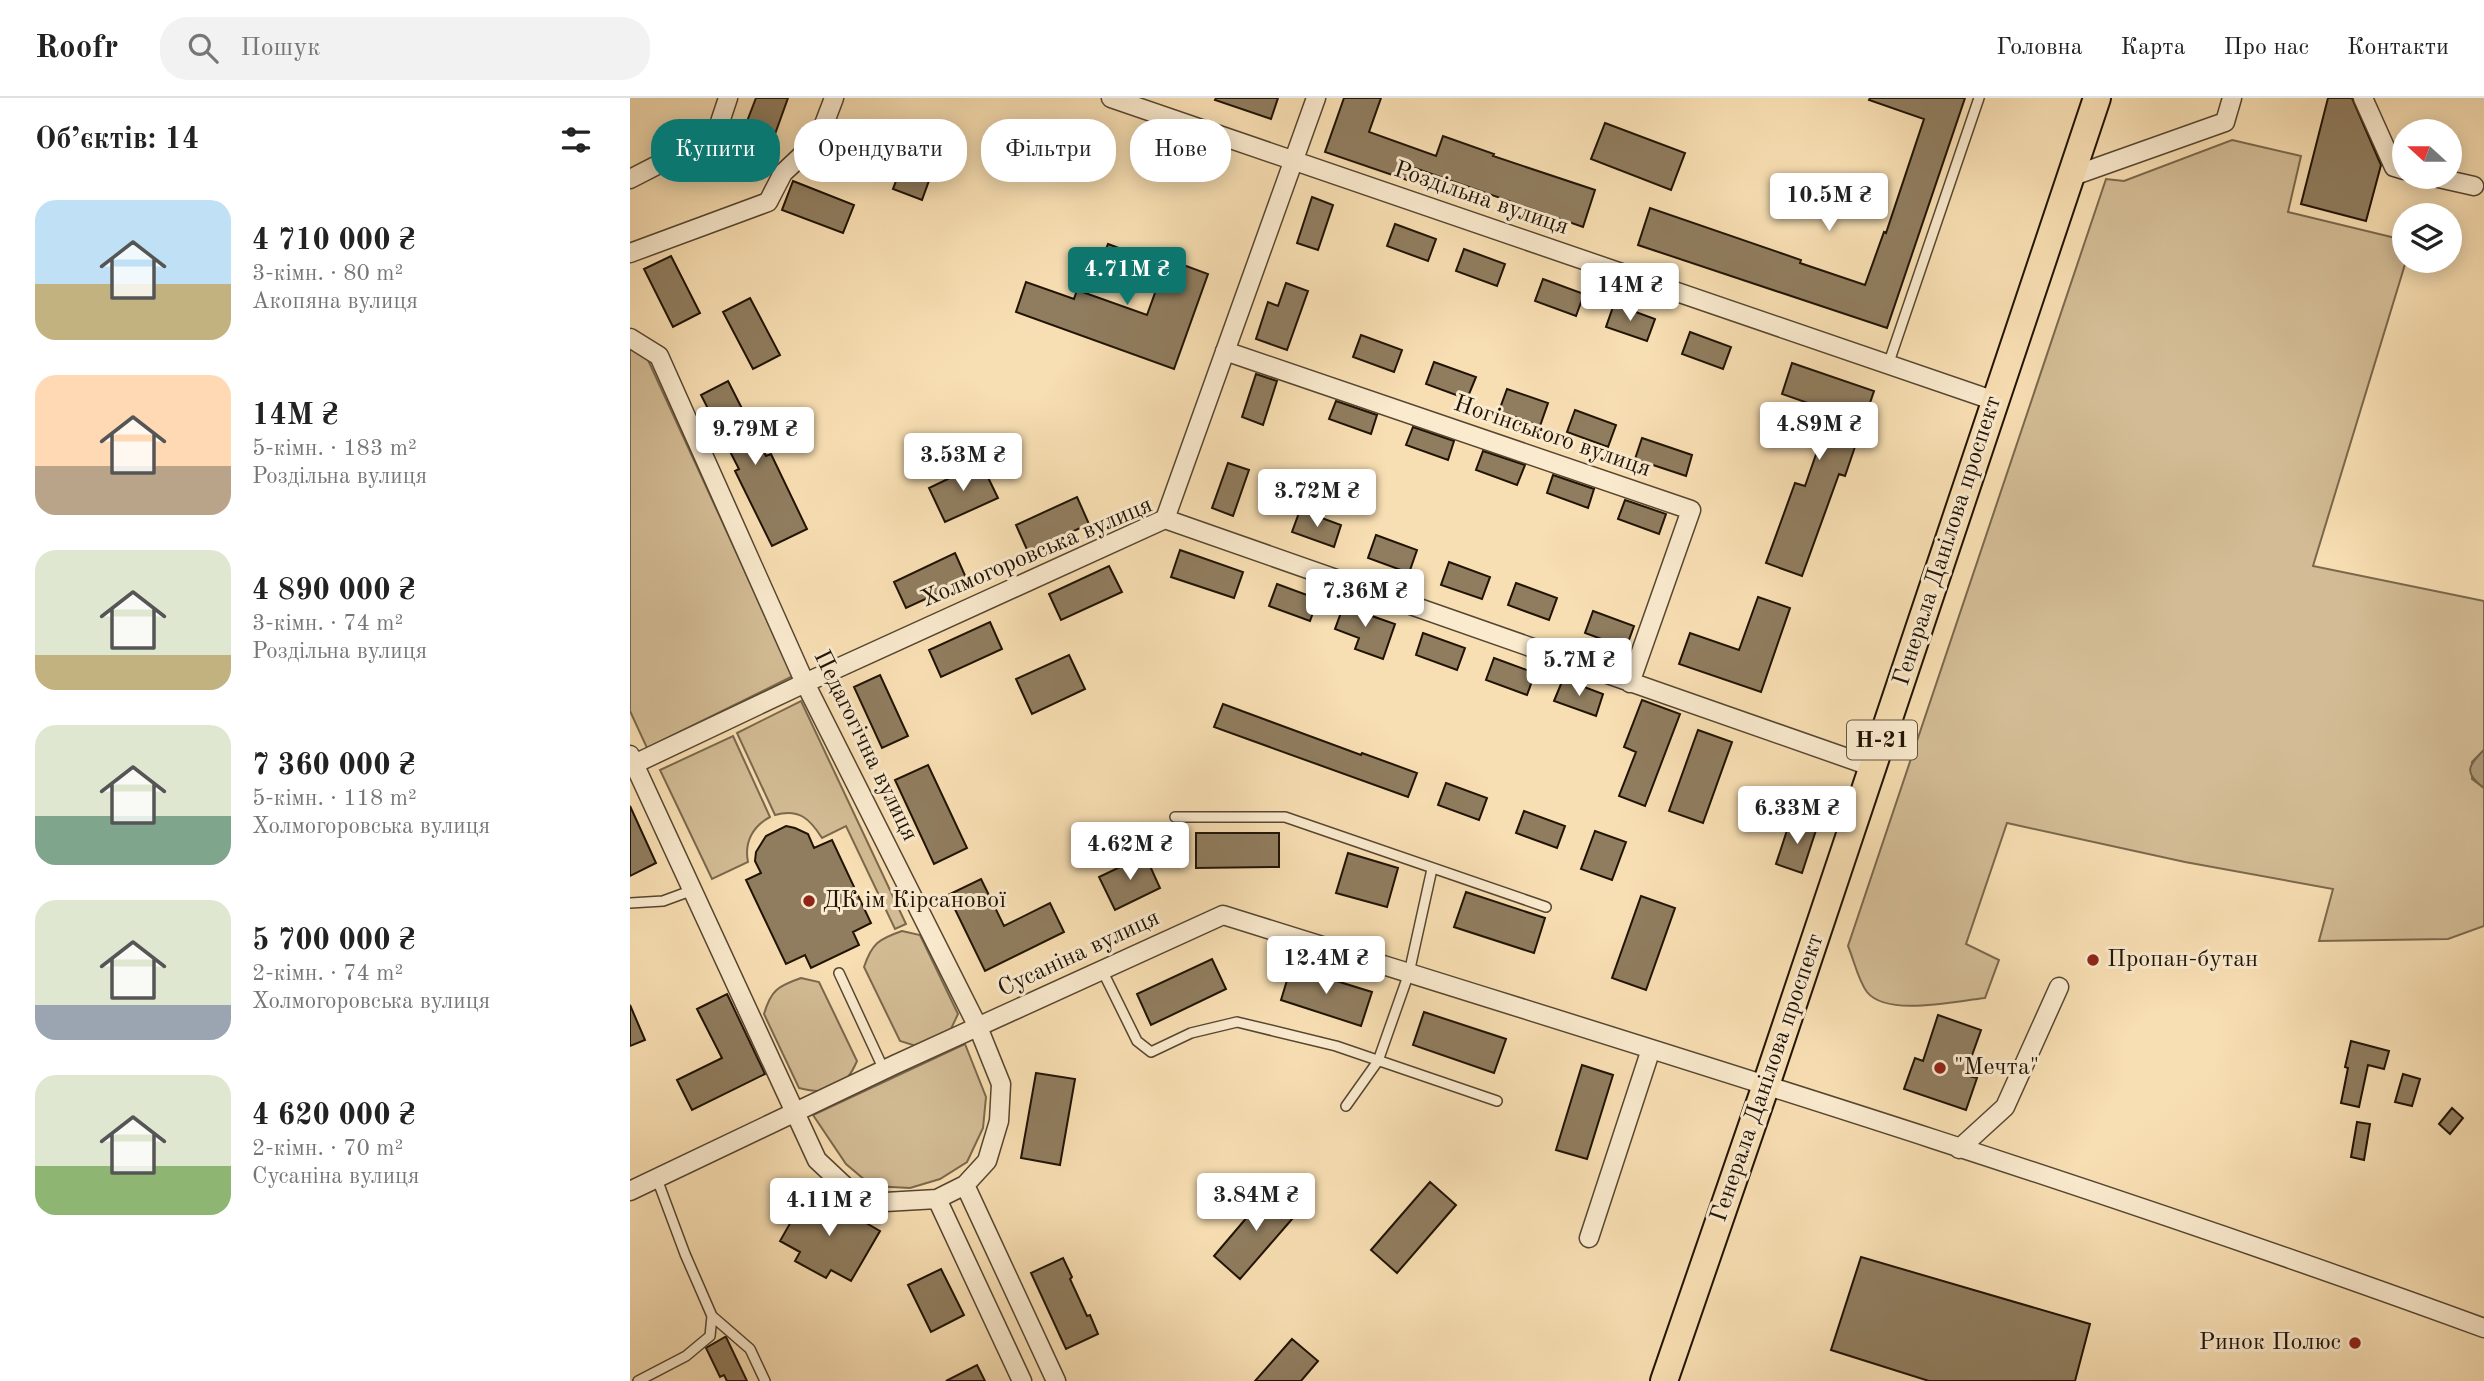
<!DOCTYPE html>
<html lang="uk">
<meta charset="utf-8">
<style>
:root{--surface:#fff;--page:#f2f2f2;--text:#222;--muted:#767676;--line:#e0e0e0;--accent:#0f766e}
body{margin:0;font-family:"Old Standard TT",serif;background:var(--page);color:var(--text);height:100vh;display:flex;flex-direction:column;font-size:26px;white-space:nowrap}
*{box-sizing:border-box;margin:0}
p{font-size:23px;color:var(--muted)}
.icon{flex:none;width:38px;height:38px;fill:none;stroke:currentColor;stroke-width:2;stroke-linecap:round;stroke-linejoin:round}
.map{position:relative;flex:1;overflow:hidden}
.sheet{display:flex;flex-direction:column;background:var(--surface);width:630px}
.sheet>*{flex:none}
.top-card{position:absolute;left:21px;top:21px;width:665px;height:63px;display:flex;gap:14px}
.needle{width:46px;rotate:291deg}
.buttons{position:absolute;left:1762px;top:21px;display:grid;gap:14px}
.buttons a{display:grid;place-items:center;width:70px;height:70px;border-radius:50%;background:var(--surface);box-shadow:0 4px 18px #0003;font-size:35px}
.price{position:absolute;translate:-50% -60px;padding:0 16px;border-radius:7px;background:#fff;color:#222;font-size:23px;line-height:46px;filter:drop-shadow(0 2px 4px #0008)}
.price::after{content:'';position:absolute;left:50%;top:42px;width:21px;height:16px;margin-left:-10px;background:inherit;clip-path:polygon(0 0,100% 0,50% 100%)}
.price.on{background:var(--accent);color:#fff}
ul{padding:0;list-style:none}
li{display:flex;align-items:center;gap:21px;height:175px;padding:0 35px}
li span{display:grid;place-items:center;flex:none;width:196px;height:140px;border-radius:21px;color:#555}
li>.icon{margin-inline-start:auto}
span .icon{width:84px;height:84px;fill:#fffc;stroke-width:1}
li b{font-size:30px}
h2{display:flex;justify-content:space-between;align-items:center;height:84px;padding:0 35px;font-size:30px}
.tag{padding:0 24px;border-radius:28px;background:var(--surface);box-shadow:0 4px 18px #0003;font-size:24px;line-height:63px}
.tag.on{background:var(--accent);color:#fff}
header{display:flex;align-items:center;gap:42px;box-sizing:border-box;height:98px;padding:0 35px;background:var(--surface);border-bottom:2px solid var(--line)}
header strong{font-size:33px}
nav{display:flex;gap:38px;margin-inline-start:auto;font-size:24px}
.search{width:490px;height:63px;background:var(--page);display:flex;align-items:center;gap:18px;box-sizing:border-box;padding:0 24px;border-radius:28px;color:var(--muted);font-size:26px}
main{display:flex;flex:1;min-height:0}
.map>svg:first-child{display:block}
.green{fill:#d3bc95;stroke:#7a684d;stroke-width:2}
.water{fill:#af9a78;stroke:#76644a;stroke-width:2}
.building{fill:#907d5f;stroke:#201305;stroke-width:2}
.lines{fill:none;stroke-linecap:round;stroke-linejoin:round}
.service-casing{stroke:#564630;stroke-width:12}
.minor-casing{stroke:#564630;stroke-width:21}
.primary-casing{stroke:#201305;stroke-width:30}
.service{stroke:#faeace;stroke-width:9}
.minor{stroke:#faeace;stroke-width:18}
.primary{stroke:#f8dfb3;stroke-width:26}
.poi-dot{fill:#8f2418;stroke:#faeace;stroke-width:2.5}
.labels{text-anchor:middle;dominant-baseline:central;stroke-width:6;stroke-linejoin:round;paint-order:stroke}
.shield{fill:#faeace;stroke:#615441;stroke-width:2}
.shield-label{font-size:23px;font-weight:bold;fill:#201305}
.street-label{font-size:24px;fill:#201305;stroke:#faeace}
.poi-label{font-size:24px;fill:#201305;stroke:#faeace;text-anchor:start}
</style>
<header>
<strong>Roofr</strong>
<div class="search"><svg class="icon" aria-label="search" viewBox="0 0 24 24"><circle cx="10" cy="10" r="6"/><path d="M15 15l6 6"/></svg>Пошук</div>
<nav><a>Головна</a><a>Карта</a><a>Про нас</a><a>Контакти</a></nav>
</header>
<main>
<section class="sheet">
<h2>Об’єктів: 14<svg class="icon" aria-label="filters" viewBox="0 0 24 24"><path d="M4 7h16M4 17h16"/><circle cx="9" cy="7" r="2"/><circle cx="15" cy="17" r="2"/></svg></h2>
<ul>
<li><span style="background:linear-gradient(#bfe0f5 60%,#c2b280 0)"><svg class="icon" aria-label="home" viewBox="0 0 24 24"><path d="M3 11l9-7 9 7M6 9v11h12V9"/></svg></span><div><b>4 710 000 ₴</b><p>3-кімн. · 80 m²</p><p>Акопяна вулиця</p></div></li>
<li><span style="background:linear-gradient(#ffd9b3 65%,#b9a48a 0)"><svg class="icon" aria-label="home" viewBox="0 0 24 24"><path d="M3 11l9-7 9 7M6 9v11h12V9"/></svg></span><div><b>14M ₴</b><p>5-кімн. · 183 m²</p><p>Роздільна вулиця</p></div></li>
<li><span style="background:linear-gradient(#dfe7d0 75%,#c2b280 0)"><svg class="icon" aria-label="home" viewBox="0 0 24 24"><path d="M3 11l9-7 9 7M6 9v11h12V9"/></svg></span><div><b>4 890 000 ₴</b><p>3-кімн. · 74 m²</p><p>Роздільна вулиця</p></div></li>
<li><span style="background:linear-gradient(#dfe7d0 65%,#7fa58c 0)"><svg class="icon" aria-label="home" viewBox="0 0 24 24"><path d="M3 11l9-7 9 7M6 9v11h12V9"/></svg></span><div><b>7 360 000 ₴</b><p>5-кімн. · 118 m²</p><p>Холмогоровська вулиця</p></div></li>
<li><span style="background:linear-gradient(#dfe7d0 75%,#9aa5b1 0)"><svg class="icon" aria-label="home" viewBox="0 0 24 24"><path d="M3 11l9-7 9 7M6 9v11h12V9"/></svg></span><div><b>5 700 000 ₴</b><p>2-кімн. · 74 m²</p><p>Холмогоровська вулиця</p></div></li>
<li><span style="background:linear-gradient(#dfe7d0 65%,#8fb573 0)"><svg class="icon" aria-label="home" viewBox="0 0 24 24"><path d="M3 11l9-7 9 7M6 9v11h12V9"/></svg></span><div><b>4 620 000 ₴</b><p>2-кімн. · 70 m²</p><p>Сусаніна вулиця</p></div></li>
</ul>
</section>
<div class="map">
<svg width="1854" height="1283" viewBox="0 0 1854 1283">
<rect width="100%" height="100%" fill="#f8dfb3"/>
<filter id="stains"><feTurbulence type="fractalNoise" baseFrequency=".00286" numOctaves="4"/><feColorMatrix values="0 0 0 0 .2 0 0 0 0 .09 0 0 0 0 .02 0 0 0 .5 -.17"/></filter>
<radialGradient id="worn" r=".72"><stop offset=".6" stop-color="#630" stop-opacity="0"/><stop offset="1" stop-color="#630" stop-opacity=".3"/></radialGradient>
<!-- green -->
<path class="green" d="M1602 42 1671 58 1658 114 1774 142V163H1776L1683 468 1854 503V652L1842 664V681L1854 690V828L1818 841 1689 843 1703 791 1555 764 1377 725 1336 846 1369 862 1355 900C1326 903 1257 919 1237 894 1228 882 1224 862 1218 848L1476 81 1494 83Z
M7 238 163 578 17 650 0 613V241Z
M171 603 276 826 265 831 216 728 192 740C180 721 169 710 145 717L107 635Z
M103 638 140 719C123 728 114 744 118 764L82 781 30 672Z
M272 833 290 837 328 916 320 933 286 948 270 943 234 869C242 845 249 841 272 833Z
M171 880 189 884 227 963C215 991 199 998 169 990L134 916C141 892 148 888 171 880Z
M335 946 356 999 353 1030 337 1064 310 1081 280 1090 242 1088 216 1066 183 1017Z"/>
<!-- water -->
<path class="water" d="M1854 652V690C1834 675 1837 668 1854 652Z"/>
<!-- building -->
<path class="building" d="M126 0H158L140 50 111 39Z
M586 0H648L641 21 585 2Z
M714 0H751L739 34 806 58 813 38 864 56 863 58 965 92 953 129 782 69 777 82 695 54Z
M1240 0H1335L1257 230 1008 147 1020 110 1171 162 1170 165 1235 187 1254 134 1256 135 1294 21 1239 2Z
M1698 0H1722L1751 67 1736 123 1671 106Z
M975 25 1055 55 1041 92 961 61Z
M286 30 314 41 292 102 263 91Z
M163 83 224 107 213 135 152 112Z
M682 99 703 107 688 152 667 145Z
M765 126 806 141 798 163 757 148Z
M478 146 510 158 513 152 578 176 544 271 386 214 396 184 444 201 447 192 517 217 526 192 468 171Z
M834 151 875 166 867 188 826 173Z
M41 158 70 215 43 229 14 171Z
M913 181 954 196 946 218 905 203Z
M656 185 678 193 657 252 626 241 638 204 648 208Z
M120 200 150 257 123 271 93 214Z
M984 206 1025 221 1017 243 976 229Z
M1060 234 1101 249 1093 271 1052 256Z
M731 237 772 252 764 274 723 259Z
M804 264 846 279 837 301 796 286Z
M1162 265 1244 293 1215 378 1209 376 1172 478 1136 465 1165 385 1175 388 1201 313 1152 296Z
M626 276 647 283 633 327 612 319Z
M98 283 136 358 141 356 177 431 142 448 105 373 109 371 71 297Z
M877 291 918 305 910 328 869 313Z
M706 303 747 317 741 336 699 321Z
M945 312 986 327 978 349 937 334Z
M783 329 824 343 818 362 776 347Z
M1012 340 1062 357 1056 378 1005 361Z
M853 353 895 367 887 387 846 372Z
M351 365 368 400 315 424 299 390Z
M598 365 619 372 603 418 582 410Z
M923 377 964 391 958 410 917 395Z
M447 399 459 426 398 454 386 427Z
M995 402 1036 416 1029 436 988 421Z
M670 412 711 427 704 449 662 434Z
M746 437 787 452 779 475 738 460Z
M550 452 613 474 604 500 541 479Z
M325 455 337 482 276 510 264 484Z
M819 464 860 479 852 501 811 487Z
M479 468 492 494 431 522 419 496Z
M886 485 927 500 919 522 878 507Z
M647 486 688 501 680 523 639 508Z
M1128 499 1160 510 1131 594 1049 566 1060 535 1109 552Z
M716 501 744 511 742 518 765 526 753 561 725 551 729 540 705 531Z
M963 513 1004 528 996 550 955 535Z
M360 524 372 551 311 579 299 552Z
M793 535 835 550 827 572 786 557Z
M439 557 455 591 402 616 386 581Z
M864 560 905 575 897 597 856 582Z
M250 577 278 638 252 650 224 589Z
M933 581 973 596 966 618 924 603Z
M1012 602 1050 616 1015 708 989 698 1006 654 994 649Z
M593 606 731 657 732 655 787 675 778 699 584 629Z
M1068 632 1102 644 1073 725 1039 713Z
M298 667 337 750 304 766 265 682Z
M816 685 857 700 849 722 808 707Z
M0 708 26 765 0 778Z
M894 713 935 728 927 750 886 735Z
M1161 720 1187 729 1172 775 1146 766Z
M156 728 165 730 178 736 184 750 202 742 241 825 223 834 229 847 181 870 175 857 156 866 116 782 131 775 125 763 126 754 136 738Z
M965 733 996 744 982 782 951 771Z
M566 735H649V769L566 770Z
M718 755 768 770 757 809 706 795Z
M515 757 530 790 485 812 469 779Z
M351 781 374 828 420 805 434 834 355 873 318 797Z
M836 794 915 820 904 855 824 829Z
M1011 798 1045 810 1016 892 982 880Z
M582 861 596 891 521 927 507 896Z
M661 869 742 894 731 928 651 902Z
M97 896 135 976 62 1012 47 982 92 960 67 911Z
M0 907 15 942 0 948Z
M794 914 876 941 864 975 783 947Z
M1308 917 1351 932 1335 977 1347 980 1336 1012 1274 991 1285 960 1293 963Z
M1721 943 1759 953 1754 971 1738 967 1729 1009 1711 1005 1718 970 1715 969Z
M952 967 983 977 957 1061 926 1052Z
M406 975 445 981 430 1067 391 1060Z
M1773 976 1790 981 1782 1008 1765 1004Z
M1822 1010 1833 1020 1820 1036 1809 1026Z
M1727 1024 1740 1026 1734 1062 1721 1059Z
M800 1084 826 1107 767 1175 741 1152Z
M642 1090 669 1113 610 1181 584 1158Z
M179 1092 250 1133 221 1183 201 1172 196 1180 165 1163 170 1154 150 1143Z
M1231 1159 1460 1226 1445 1283H1299L1201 1252Z
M433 1160 442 1179 440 1181 457 1218 460 1217 468 1236 436 1251 401 1175Z
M311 1171 334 1217 301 1234 278 1187Z
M95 1239H96L117 1283H97L94 1277 90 1279 76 1250Z
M662 1241 688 1263 671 1283H625Z
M347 1267 355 1283H316Z"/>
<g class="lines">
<!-- service casing -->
<g class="service-casing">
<path id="service" d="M1258 267 1349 0
M545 719H655L916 809
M0 805 33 803 63 792
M472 872 507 943 521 954 561 935 607 924 706 948 867 1003
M209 875 254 972
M716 1008 748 963 779 875 802 771
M27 1081 55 1156 82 1218 120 1251 135 1283
M8 1283 56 1258 80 1238 82 1218"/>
</g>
<!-- minor casing -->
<g class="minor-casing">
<path id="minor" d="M481 0 1365 303
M1733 0 1764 69 1774 72
M1440 79 1595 24 1602 0
M1804 79 1844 88
M0 81 80 40 89 27 98 0
M0 155 138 104 153 75 188 42 204 0
M0 240 29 258 175 585 348 929 371 986 369 1023 357 1063 335 1087 307 1101 255 1104 220 1093 187 1062 0 657
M595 253 1061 412 1000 585
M535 421 686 0
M0 668 175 585 535 421 1243 669
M1329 1051 1375 1009 1429 889
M335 1087 426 1283
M0 1093 264 967 593 817C1015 949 1439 1078 1854 1230
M307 1101 392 1283
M959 1140 1021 951"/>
</g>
<!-- primary casing -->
<g class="primary-casing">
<path id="primary" d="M1034 1283 1136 987 1467 0"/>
</g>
<!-- service -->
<use href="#service" class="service"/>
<!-- minor -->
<use href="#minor" class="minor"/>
<!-- primary -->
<use href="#primary" class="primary"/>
</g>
<!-- markers -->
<g class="poi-dot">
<circle cx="179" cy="803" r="7"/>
<circle cx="1463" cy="862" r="7"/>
<circle cx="1310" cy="970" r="7"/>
<circle cx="1725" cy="1245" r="7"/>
</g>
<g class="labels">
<!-- shield labels -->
<rect class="shield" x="1217" y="622.5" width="70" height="39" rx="5"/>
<g class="shield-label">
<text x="1252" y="642">Н-21</text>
</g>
<!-- street labels -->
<g class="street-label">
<text transform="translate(851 101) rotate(19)">Роздільна вулиця</text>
<text transform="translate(922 339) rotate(19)">Ногінського вулиця</text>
<text transform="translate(1318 443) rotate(-72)">Генерала Данілова проспект</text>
<text transform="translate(407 455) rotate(-23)">Холмогоровська вулиця</text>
<text transform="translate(235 648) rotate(64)">Педагогічна вулиця</text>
<text transform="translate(449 856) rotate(-25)">Сусаніна вулиця</text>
<text transform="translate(1138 980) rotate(-71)">Генерала Данілова проспект</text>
</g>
<!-- poi labels -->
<g class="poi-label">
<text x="193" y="803">ДК ім Кірсанової</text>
<text x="1477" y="862">Пропан-бутан</text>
<text x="1324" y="970">"Мечта"</text>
<text x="1711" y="1245" text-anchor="end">Ринок Полюс</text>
</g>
</g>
<rect width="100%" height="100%" filter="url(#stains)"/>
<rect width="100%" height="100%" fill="url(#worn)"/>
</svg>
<div class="buttons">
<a><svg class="needle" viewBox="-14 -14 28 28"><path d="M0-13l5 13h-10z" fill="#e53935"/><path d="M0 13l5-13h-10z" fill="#767676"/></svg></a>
<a><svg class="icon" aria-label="layers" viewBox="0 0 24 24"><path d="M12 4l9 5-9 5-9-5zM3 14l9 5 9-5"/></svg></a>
</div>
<b class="price" style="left:1199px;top:135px">10.5M ₴</b>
<b class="price on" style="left:497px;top:209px">4.71M ₴</b>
<b class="price" style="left:1000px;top:225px">14M ₴</b>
<b class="price" style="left:1189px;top:364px">4.89M ₴</b>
<b class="price" style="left:125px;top:369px">9.79M ₴</b>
<b class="price" style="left:333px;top:395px">3.53M ₴</b>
<b class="price" style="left:687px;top:431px">3.72M ₴</b>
<b class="price" style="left:735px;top:531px">7.36M ₴</b>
<b class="price" style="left:949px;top:600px">5.7M ₴</b>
<b class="price" style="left:1167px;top:748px">6.33M ₴</b>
<b class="price" style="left:500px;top:784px">4.62M ₴</b>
<b class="price" style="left:696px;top:898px">12.4M ₴</b>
<b class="price" style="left:626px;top:1135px">3.84M ₴</b>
<b class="price" style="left:199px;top:1140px">4.11M ₴</b>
<div class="top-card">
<a class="tag on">Купити</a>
<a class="tag">Орендувати</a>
<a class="tag">Фільтри</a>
<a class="tag">Нове</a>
</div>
</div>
</main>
